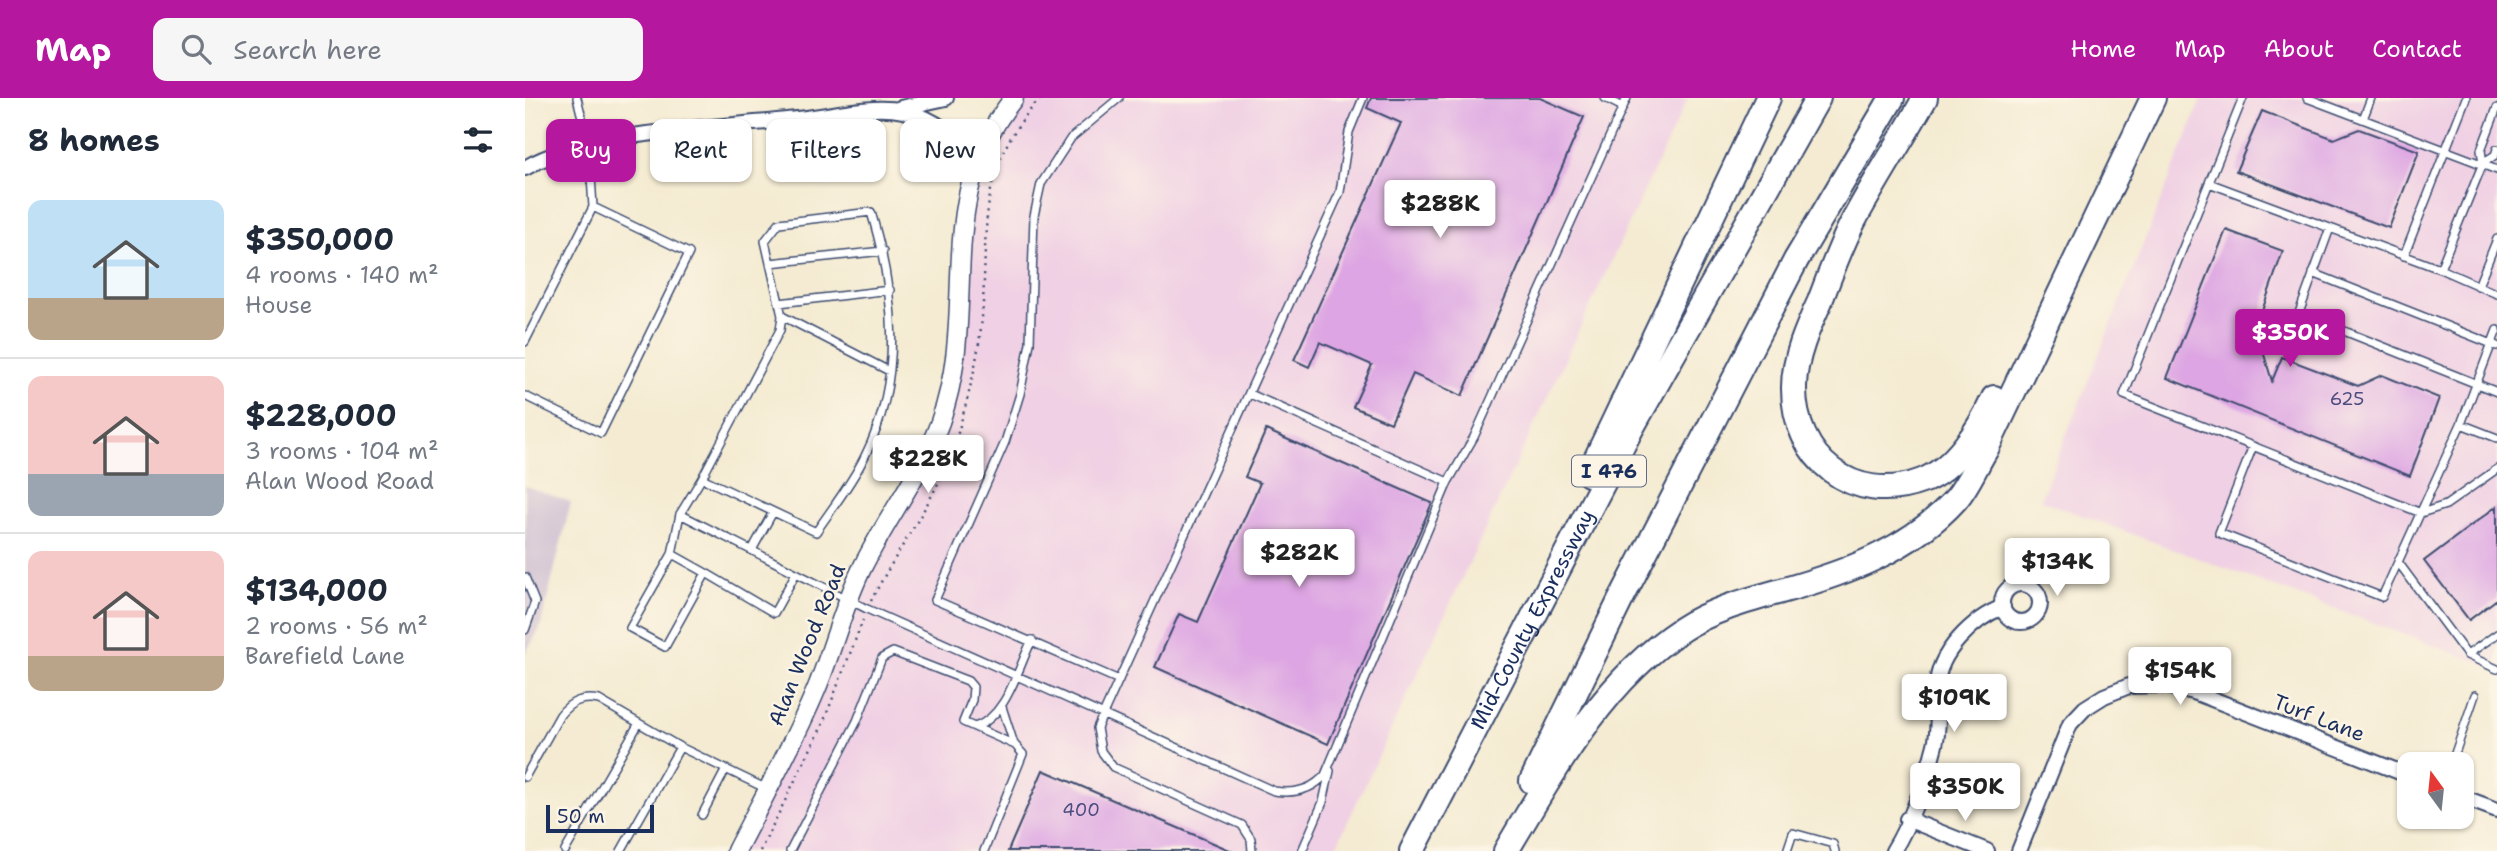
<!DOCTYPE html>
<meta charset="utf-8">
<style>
:root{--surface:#fff;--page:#f6f6f7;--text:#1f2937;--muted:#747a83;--line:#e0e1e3;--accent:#b5179e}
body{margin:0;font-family:"Shantell Sans",sans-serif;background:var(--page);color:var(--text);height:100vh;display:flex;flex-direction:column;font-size:26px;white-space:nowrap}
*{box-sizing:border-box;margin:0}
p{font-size:23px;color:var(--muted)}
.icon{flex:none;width:38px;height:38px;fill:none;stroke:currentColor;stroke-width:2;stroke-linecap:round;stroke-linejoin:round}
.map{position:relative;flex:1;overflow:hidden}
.details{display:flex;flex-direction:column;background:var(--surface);width:525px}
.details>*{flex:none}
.banner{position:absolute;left:21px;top:21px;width:665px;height:63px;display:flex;gap:14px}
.needle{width:46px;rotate:345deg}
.buttons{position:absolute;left:1872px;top:654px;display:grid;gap:14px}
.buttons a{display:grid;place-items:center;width:77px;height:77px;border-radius:14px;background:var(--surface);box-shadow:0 2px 5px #0004;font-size:35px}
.scale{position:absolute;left:21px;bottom:18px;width:108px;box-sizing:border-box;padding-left:7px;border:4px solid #1b2f5e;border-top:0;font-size:19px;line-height:24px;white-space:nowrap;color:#1b2f5e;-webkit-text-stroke:5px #fcf5e5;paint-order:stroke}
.price{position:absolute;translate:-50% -60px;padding:0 16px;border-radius:7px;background:#fff;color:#222;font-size:23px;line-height:46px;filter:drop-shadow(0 2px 4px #0008)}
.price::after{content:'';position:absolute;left:50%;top:42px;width:21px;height:16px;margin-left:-10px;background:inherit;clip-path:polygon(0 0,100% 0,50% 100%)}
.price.on{background:var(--accent);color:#fff}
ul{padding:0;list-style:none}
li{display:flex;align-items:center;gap:21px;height:175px;padding:0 28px}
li+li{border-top:2px solid var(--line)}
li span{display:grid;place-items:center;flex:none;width:196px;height:140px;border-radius:14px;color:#555}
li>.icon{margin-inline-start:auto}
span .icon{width:84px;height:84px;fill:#fffc;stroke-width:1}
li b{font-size:30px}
h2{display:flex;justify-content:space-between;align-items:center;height:84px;padding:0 28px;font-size:30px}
.chip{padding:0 24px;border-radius:14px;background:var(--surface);box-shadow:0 2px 5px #0004;font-size:24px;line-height:63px}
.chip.on{background:var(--accent);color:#fff}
header{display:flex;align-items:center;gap:42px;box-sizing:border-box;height:98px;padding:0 35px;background:var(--accent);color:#fff}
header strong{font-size:33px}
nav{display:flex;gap:38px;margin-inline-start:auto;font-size:24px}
.search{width:490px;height:63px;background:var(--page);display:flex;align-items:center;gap:18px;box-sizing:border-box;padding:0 24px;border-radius:14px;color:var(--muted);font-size:26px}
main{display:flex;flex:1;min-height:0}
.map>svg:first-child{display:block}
.built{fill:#f0d0e4}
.industrial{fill:#cebed1}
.building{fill:#dda5e3}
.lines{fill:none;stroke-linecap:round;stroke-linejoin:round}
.service-casing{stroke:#3c4b6f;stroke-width:10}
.minor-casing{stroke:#3c4b6f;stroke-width:18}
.tertiary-casing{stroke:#3c4b6f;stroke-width:21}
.motorway-casing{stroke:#3c4b6f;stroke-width:28}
.path{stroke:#3c4b6f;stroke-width:2.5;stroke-dasharray:2 5;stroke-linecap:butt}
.service{stroke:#fff;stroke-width:7}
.minor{stroke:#fff;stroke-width:14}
.tertiary{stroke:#fff;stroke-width:18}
.motorway{stroke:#fff;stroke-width:24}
.labels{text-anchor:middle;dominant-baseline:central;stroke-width:5;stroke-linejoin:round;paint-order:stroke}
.number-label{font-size:18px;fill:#4c4c7f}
.shield{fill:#fcf5e5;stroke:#5e6a86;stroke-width:2}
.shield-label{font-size:19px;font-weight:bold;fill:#1b2f5e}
.street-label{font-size:21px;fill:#1b2f5e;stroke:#fcf5e5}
</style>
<header>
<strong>Map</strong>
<div class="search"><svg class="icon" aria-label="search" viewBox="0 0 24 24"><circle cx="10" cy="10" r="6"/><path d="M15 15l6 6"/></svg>Search here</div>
<nav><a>Home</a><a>Map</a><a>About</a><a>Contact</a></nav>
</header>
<main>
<section class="details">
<h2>8 homes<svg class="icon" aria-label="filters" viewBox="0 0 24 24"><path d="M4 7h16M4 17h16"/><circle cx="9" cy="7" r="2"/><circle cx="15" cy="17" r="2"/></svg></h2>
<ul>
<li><span style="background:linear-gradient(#bfe0f5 70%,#b9a48a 0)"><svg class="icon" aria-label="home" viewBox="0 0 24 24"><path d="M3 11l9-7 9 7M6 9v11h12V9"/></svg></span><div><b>$350,000</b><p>4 rooms · 140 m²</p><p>House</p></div></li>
<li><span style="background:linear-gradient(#f6c9c9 70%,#9aa5b1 0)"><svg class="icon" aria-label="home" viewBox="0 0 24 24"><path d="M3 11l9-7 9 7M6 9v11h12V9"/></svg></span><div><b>$228,000</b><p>3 rooms · 104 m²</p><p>Alan Wood Road</p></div></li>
<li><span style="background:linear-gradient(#f6c9c9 75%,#b9a48a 0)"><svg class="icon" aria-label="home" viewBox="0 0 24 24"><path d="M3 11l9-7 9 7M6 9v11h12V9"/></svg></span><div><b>$134,000</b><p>2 rooms · 56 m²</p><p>Barefield Lane</p></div></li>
</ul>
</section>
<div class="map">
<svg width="1972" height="753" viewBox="0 0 1972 753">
<rect width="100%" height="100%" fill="#fcf5e5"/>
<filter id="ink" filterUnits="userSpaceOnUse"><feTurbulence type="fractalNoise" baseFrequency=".0143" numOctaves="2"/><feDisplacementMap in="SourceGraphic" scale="14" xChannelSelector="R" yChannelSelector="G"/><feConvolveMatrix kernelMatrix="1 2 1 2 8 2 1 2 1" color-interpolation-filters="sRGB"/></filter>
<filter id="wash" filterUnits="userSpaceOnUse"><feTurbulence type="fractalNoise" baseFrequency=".00686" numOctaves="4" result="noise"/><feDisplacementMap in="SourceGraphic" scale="28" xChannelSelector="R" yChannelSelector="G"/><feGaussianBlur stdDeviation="1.57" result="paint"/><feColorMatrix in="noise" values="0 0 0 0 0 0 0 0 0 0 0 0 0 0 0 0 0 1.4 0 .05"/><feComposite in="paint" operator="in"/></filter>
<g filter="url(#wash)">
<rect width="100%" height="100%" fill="#f4ebd2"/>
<!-- built -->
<path class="built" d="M489 0H1163L809 753H211L323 501 416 322 442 92Z
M1677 0H1972V571L1515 402Z"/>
<!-- industrial -->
<path class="industrial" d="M0 388 46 404 15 530 0 556Z"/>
<g id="blocks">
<!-- building -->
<path class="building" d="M846 0H1015L1059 19 937 298 888 276 866 325 828 309 847 267 795 244 784 269 769 262 876 25 842 10Z
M1737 13 1809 41 1834 31 1894 53 1864 130 1711 73Z
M1701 132 1758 153 1731 230 1747 283 1757 259 1833 288 1857 277 1914 300 1885 378 1642 280Z
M741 332 907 405 803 646 630 569 654 516 673 524 735 385 720 379Z
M1972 408V501L1944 522 1899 463Z
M518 672 707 753H483Z"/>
</g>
</g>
<g filter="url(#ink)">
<use href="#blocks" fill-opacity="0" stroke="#3c4b6f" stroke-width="2"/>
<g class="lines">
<!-- service casing -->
<g class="service-casing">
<path id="service" d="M594 0 546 40 516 86 509 118 505 245 495 296 480 344 410 502 594 582
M1080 0 1098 9
M1718 0 1599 297 1896 415 1921 407 1972 371
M1782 0 1972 72
M1972 10 1956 52 1958 65 1915 171 1972 196
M1838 21 1846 0
M1958 65 1970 57 1972 51
M1684 85 1915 171
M1805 130 1774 215 1972 294
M1879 158 1941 0
M245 165 358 153
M1788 175 1972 248
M1953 188 1972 141
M254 205 365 192
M257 218 364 273
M0 244 68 109 64 47 52 0
M0 298 76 335 164 155 68 109
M1936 326 1972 340
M1728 348 1694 435 1857 499 1936 326 1972 232
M177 380 255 232 257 218 240 143 254 125 346 114C370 194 379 280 340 358 327 385 308 409 291 434L177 380 155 416 342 511 749 693C769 696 787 692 800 677L923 384 725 296
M923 384 949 339 1102 0
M155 416 147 456 105 530 140 549 181 475 249 515 271 475
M227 452 248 414
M147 456 181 475
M1873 464 1942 557 1972 571
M0 479 10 504 0 532
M1942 557 1972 536
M477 609 489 646
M450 629C482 618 492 572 507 542
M1926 667 1950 597
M0 679 35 617C46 603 57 599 74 602L155 649 242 691
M177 717 201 671
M40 753 114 625
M96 753 155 649
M265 753 332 623 357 560 368 554 443 583 448 589 447 602 438 624 490 647 498 656 459 753
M727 753 726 741 717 727 588 669 576 653 572 630 815 94 824 34 838 0
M777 753 798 704 805 673
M1262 753 1268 735 1308 746 1310 753"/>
</g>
<!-- minor casing -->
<g class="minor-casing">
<path id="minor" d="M375 10 421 0
M0 70C64 32 196 30 272 21 305 18 346 6 378 13 411 20 431 38 449 65
M1477 505a19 19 0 1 1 38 0a19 19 0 1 1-38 0Z
M1937 699 1972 712
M1382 721 1462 753
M1368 753C1385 726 1402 679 1410 647 1415 627 1412 609 1412 589 1412 555 1449 520 1478 509
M1494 753 1545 626 1560 610 1579 598 1604 588 1636 587 1669 594 1885 678"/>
</g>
<!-- tertiary casing -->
<g class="tertiary-casing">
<path id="tertiary" d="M211 753C238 700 268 647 291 592 308 551 318 508 338 468 363 418 395 378 415 324 456 211 405 103 489 0"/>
</g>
<!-- motorway casing -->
<g class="motorway-casing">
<g id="motorway">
<path d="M1400 0C1377 42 1350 82 1328 124 1315 149 1305 177 1295 203 1283 229 1269 260 1269 289 1268 360 1328 409 1397 383 1430 371 1455 330 1469 300"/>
<path d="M1064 376 1243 0"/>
<path d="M1007 683 1095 503 1271 162 1367 0"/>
<path id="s1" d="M887 753 1107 329 1293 0"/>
<path d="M981 753C1028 674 1079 582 1157 531 1186 512 1224 502 1256 493 1321 475 1385 452 1431 401 1443 387 1451 367 1461 351L1628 0"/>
</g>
</g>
<!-- path -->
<path class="path" d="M346 503C373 449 415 397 432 338 443 300 454 259 457 219 464 132 449 70 516 0
M235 753 297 628 338 522"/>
<!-- service -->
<use href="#service" class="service"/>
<!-- minor -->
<use href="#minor" class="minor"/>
<!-- tertiary -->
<use href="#tertiary" class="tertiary"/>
<!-- motorway -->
<use href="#motorway" class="motorway"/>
</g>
</g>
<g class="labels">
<!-- number labels -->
<g class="number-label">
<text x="1822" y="301">625</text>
<text x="556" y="712">400</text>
</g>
<!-- shield labels -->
<rect class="shield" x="1047" y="357.5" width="74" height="31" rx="5"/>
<g class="shield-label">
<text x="1084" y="373">I 476</text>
</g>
<!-- street labels -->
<g class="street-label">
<text stroke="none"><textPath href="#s1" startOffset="261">Mid-County Expressway</textPath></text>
<text transform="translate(282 547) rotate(-68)">Alan Wood Road</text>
<text transform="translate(1794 620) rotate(21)">Turf Lane</text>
</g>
</g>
</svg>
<div class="buttons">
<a><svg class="needle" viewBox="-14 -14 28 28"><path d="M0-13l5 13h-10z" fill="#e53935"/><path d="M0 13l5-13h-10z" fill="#747a83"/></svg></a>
</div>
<div class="scale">50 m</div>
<b class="price" style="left:915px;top:142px">$288K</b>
<b class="price on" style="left:1765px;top:271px">$350K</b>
<b class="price" style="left:403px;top:397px">$228K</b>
<b class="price" style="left:774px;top:491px">$282K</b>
<b class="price" style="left:1532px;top:500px">$134K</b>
<b class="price" style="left:1655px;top:609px">$154K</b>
<b class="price" style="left:1429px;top:636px">$109K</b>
<b class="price" style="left:1440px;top:725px">$350K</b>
<div class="banner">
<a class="chip on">Buy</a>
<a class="chip">Rent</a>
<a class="chip">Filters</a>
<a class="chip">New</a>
</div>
</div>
</main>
